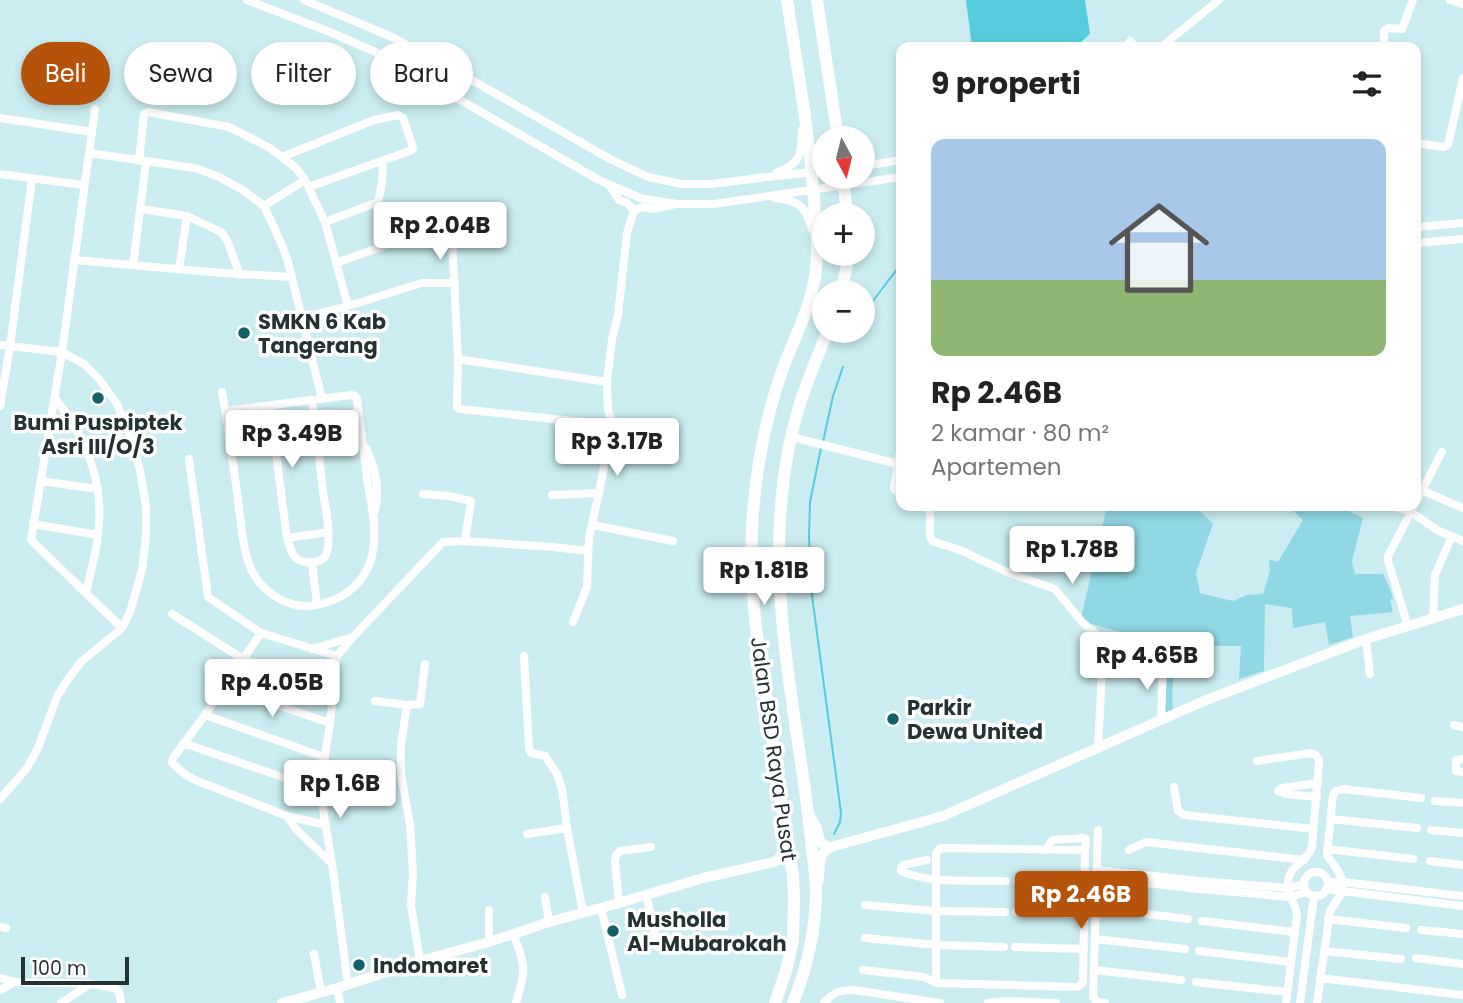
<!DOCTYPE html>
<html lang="id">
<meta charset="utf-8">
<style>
:root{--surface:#fff;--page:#f6f6f6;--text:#222;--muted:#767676;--accent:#b45309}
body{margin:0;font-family:Poppins,sans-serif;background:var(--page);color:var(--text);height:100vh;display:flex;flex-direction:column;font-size:26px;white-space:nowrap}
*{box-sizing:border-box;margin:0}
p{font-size:23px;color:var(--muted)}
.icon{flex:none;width:38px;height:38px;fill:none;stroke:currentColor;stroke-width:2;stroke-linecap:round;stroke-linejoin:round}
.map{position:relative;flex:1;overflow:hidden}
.panel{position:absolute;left:896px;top:42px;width:525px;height:469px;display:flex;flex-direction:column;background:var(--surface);border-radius:14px;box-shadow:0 4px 10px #0003}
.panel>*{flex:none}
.banner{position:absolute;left:21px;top:42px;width:665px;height:63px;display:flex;gap:14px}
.needle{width:46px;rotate:173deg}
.fabs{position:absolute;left:812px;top:126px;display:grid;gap:14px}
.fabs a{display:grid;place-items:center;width:63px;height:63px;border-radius:50%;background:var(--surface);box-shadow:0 4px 10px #0003;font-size:35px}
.scale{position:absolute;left:21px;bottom:18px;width:108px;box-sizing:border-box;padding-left:7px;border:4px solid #253234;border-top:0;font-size:19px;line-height:24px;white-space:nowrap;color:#253234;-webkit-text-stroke:5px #fff;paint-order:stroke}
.price{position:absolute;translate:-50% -60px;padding:0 16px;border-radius:7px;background:#fff;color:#222;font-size:23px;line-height:46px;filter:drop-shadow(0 2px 4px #0008)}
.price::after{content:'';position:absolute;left:50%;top:42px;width:21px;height:16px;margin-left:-10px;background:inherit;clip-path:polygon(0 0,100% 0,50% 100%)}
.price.on{background:var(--accent);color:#fff}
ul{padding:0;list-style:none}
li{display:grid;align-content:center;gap:14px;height:371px;padding:0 35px}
li span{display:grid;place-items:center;height:217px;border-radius:14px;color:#555}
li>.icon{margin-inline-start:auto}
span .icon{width:126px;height:126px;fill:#fffc;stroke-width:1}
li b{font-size:30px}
h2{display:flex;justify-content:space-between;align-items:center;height:84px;padding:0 35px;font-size:30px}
.pill{padding:0 24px;border-radius:32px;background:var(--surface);box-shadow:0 4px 10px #0003;font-size:24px;line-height:63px}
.pill.on{background:var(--accent);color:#fff}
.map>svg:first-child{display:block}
.green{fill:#90d8e3}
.water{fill:#56cbdb}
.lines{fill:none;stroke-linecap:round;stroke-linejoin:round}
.stream{stroke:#56cbdb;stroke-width:2}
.minor{stroke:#fff;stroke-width:8}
.tertiary{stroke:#fff;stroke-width:10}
.secondary{stroke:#fff;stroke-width:12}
.poi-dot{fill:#12616a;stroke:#fff;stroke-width:2.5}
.labels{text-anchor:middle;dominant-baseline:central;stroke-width:7;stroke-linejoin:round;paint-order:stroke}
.poi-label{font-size:21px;font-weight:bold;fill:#253234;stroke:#fff;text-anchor:start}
.street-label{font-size:21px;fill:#253234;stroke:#fff}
</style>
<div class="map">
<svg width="1463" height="1003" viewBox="0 0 1463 1003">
<rect width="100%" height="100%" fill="#cbedf1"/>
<!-- green -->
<path class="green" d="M1107 506H1163L1185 511 1188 506 1197 508 1213 524 1196 573 1200 593 1233 601 1247 595 1263 594 1270 571 1269 559 1278 562 1303 520 1288 506H1338L1363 518 1352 561 1355 574H1383L1390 589 1393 599 1390 600 1393 612 1350 616 1353 637 1329 645 1325 622 1293 628 1292 608 1265 604 1264 671 1239 679 1241 646H1179C1174 668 1171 688 1173 710L1164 714V674L1167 644 1087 623 1081 618Z"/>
<!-- water -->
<path class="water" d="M966 0H1085L1090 34 1075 47H972Z"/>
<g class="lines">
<!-- stream -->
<path class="stream" d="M863 314 901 264
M823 442 833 396 843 367
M821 448 810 502 809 536 811 588 841 813 840 822 834 834"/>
<!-- minor -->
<path class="minor" d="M247 0 330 32 382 55 599 180 640 198 677 204H714L901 177
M304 0 392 37 456 71 610 159 648 177 682 184H711L767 177 824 171
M1450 0 1463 4
M1126 47 1130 41 1137 47
M1161 47 1219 0
M1384 47V31L1388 28 1402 29 1413 0
M444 89 456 71
M95 109 62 352 31 540 122 628
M0 118 92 132
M1416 143 1444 147 1448 145 1463 78
M89 153 195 168 217 176 243 190 264 206 282 245 288 262 322 399
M282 157 374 120 398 115 403 118 413 147 412 150 309 187
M139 161 144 114 148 112 229 127 270 148 296 168 305 180 325 222 348 306
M863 166 901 160
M776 173C802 163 801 155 802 130
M0 174 84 185
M610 186 619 200 627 203 634 210
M775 198C799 201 805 205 812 229
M264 206 305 180
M141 209 187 216 221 232 227 240 240 275
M634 210 643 207 653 209 672 205
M325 222 378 202 382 183 383 161
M1416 227 1463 223
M1416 243 1463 239
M74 260 223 273 292 277
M336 263 392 243 452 238 458 359 457 407 459 409 612 425
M133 265 146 162
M179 269 187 216
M302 318 348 306 422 283H455
M0 345 62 352 84 364 99 379 117 404 131 438 140 470 146 506V536L142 570 130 612 122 628 81 662 66 682 57 697 38 748 27 768 0 799
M458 359 607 382
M222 392C229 431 234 470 239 508 242 529 243 552 252 571 262 591 285 607 308 606 344 603 372 580 374 542 376 521 370 499 367 478 364 452 360 425 357 399L355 396 351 395 225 411
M55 398C86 439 105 482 98 535 96 554 90 574 86 593
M0 406 10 346 32 179
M270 407 287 538C289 544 290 552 295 557 304 565 324 565 327 552 331 533 326 511 323 492 320 462 316 431 312 401
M792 437 898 464
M901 445 894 488 895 490 901 495
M366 448C376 469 381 491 374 513
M189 459 208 597 261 633 337 656
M41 481 98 489
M1421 490 1463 508
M552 495 599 493
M1416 502 1442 452
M926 506C936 517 925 529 932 541L960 550 1007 572 1055 589 1082 622 1100 637 1103 652 1098 748
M1392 506 1411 512 1437 530 1463 541
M33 524 98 535
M593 525 673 541
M287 538 328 532
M465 541 553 547 588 551
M312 563 317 605
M172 614 243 659 334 689
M1433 618 1435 575 1452 536
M573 622 587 587 589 537 599 493 612 425 608 409 607 382 612 339 618 315 627 233 634 210
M1408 626 1388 561V556L1414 506
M261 633 205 715 173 758 172 763 186 775 195 780 287 816 326 825
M1366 639 1370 674
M312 649 353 637
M524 656 529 748 531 753 545 756 557 774 562 789 567 828 583 913
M1134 664 1163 667 1161 720
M224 687 330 723
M375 701 407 705
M205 715 324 757
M1454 725 1463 727
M183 743 320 790
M1463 759 1456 760V771L1463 772
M1257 761 1311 753 1316 755 1319 760 1312 847C1306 865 1287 864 1288 886 1289 897 1296 905 1297 915L1286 1003
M1174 787 1178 811 1184 815 1313 829
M1317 797 1286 794 1278 791 1282 788 1318 783
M1435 801 1463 803
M287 816 295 828 332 864
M1331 819 1417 828
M1098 830 1093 997 1097 1002 1105 1003
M1431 830 1463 833
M527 834 567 828
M940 848 1085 850 1083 983 1077 987 936 983V853Z
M1327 849 1413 859
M1046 850 1052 840 1084 838 1086 839 1085 850
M1129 850 1146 842 1304 860
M927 860 903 865 901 868V871C928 884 976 880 1006 881
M1430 861 1463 865
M1097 870 1200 881 1288 888 1304 884
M1304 884a12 12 0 1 1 24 0a12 12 0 1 1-24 0Z
M1096 877 1199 889 1291 897 1307 892
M1017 881 1085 883
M1328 882H1343L1463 896
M1326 889 1463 906
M646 895 658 947
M545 897 549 922
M619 903 615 862 616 855 620 851 651 847
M865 905 937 911 1005 912
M601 908 622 995
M1096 908 1188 919
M1016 912 1084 914
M1328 919 1406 928
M1202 921 1294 932
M0 927 6 928
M1421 930 1463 934
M513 934C526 965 526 971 516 1003
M865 938 937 945 1004 947
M1095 939 1185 949
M489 942V910
M1015 947 1084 949
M1199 951 1290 962
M1324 951 1401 959
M314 954 321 992
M1416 958 1463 964
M420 961 411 905 413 873 410 825 401 774V744L407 705 420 704 425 664
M863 970 924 977 936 983
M1094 970 1181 980
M0 978C5 979 11 981 16 982 37 984 105 980 119 991L121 1003
M1320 978 1463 995
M1196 982 1287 992
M348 984 332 864 320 790 330 723 337 656 353 637 443 542 465 541 471 501 449 496 423 494
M337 988 340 1003
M0 990 14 982
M61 1003 90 984
M824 1003C833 992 840 990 854 990L940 1003
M988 1003 1009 1001 1056 1003
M1300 1003 1314 896
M1317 1003 1330 911 1343 891V882L1338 871 1327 855 1333 795 1336 791 1343 789 1421 798"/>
<!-- tertiary -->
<path class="tertiary" d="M809 814 817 828 820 841 824 845 831 847
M818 883C822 868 815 854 831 847L943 816 1204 701 1366 639 1463 609
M282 1003 337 988 420 961 489 942 549 922 619 903 703 878 774 862C786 856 782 845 781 834"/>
<!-- secondary -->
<path class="secondary" d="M817 0 838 138
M843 177 847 215
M841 292 847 265 848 254
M775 1003 786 971 793 940 794 898 793 875C784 825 777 774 770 723 759 653 747 584 753 513 757 462 767 411 785 363 797 332 813 302 816 268 819 245 815 222 814 199 809 132 797 66 787 0
M793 1003C807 968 815 932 816 895 816 874 812 852 810 831 802 756 786 681 781 605 776 543 780 470 798 410 806 383 817 357 828 331"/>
</g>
<!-- markers -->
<g class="poi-dot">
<circle cx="244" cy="333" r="7"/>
<circle cx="98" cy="398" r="7"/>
<circle cx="893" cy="719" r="7"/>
<circle cx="613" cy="931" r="7"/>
<circle cx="359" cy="965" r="7"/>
</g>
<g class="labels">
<!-- poi labels -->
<g class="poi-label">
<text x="258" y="321">SMKN 6 Kab<tspan x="258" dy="24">Tangerang</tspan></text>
<text x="98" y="422" text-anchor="middle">Bumi Puspiptek<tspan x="98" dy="24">Asri III/O/3</tspan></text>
<text x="907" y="707">Parkir<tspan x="907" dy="24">Dewa United</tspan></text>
<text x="627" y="919">Musholla<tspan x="627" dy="24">Al-Mubarokah</tspan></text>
<text x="373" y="965">Indomaret</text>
</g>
<!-- street labels -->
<g class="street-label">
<text transform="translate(774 749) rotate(82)">Jalan BSD Raya Pusat</text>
</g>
</g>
</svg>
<div class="fabs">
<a><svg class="needle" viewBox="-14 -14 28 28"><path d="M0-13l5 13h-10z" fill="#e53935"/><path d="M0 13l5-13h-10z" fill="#767676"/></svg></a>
<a>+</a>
<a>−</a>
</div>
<div class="scale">100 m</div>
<b class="price" style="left:440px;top:262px">Rp 2.04B</b>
<b class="price" style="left:292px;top:470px">Rp 3.49B</b>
<b class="price" style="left:617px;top:478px">Rp 3.17B</b>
<b class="price" style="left:1072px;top:586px">Rp 1.78B</b>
<b class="price" style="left:764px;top:607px">Rp 1.81B</b>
<b class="price" style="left:1147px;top:692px">Rp 4.65B</b>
<b class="price" style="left:272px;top:719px">Rp 4.05B</b>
<b class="price" style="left:340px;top:820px">Rp 1.6B</b>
<b class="price on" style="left:1081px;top:931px">Rp 2.46B</b>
<div class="banner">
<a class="pill on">Beli</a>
<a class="pill">Sewa</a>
<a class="pill">Filter</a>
<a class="pill">Baru</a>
</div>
<section class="panel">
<h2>9 properti<svg class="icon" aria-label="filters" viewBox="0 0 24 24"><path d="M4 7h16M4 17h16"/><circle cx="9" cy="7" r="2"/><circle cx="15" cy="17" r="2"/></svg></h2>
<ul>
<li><span style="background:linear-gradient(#a9c7e8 65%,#8fb573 0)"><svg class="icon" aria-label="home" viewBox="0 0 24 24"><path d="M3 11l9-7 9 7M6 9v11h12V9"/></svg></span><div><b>Rp 2.46B</b><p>2 kamar · 80 m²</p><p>Apartemen</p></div></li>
</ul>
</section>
</div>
